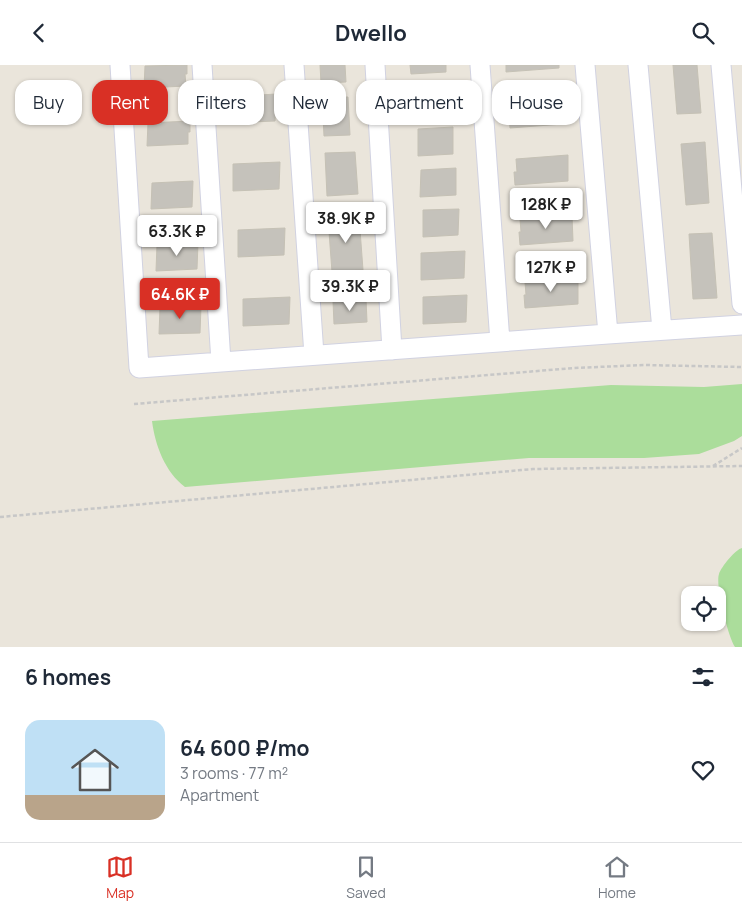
<!DOCTYPE html>
<meta charset="utf-8">
<style>
:root{--surface:#fff;--page:#f2f2f3;--text:#1f2937;--muted:#747a83;--line:#e0e1e3;--accent:#d93025}
body{margin:0;font-family:Manrope,sans-serif;background:var(--page);color:var(--text);height:100vh;display:flex;flex-direction:column;font-size:19px;white-space:nowrap}
*{box-sizing:border-box;margin:0}
p{font-size:16px;color:var(--muted)}
.icon{flex:none;width:28px;height:28px;fill:none;stroke:currentColor;stroke-width:2;stroke-linecap:round;stroke-linejoin:round}
.map{position:relative;height:582px;overflow:hidden}
.side{display:flex;flex-direction:column;background:var(--surface);flex:1}
.side>*{flex:none}
.banner{position:absolute;left:15px;top:15px;width:712px;height:45px;display:flex;gap:10px}
.controls{position:absolute;left:681px;top:521px;display:grid;gap:10px}
.controls a{display:grid;place-items:center;width:45px;height:45px;border-radius:10px;background:var(--surface);box-shadow:0 1px 4px #0004;font-size:25px}
.price{position:absolute;translate:-50% -42px;padding:0 11px;border-radius:5px;background:#fff;color:#222;font-size:16px;line-height:32px;filter:drop-shadow(0 1px 2px #0008)}
.price::after{content:'';position:absolute;left:50%;top:30px;width:15px;height:11px;margin-left:-8px;background:inherit;clip-path:polygon(0 0,100% 0,50% 100%)}
.price.current{background:var(--accent);color:#fff}
ul{padding:0;list-style:none}
li{display:flex;align-items:center;gap:15px;height:125px;padding:0 25px}
li span{display:grid;place-items:center;flex:none;width:140px;height:100px;border-radius:15px;color:#555}
li>.icon{margin-inline-start:auto}
span .icon{width:60px;height:60px;fill:#fffc;stroke-width:1}
li b{font-size:21px}
h2{display:flex;justify-content:space-between;align-items:center;height:60px;padding:0 25px;font-size:21px}
.chip{padding:0 18px;border-radius:15px;background:var(--surface);box-shadow:0 1px 4px #0004;font-size:18px;line-height:45px}
.chip.current{background:var(--accent);color:#fff}
header{display:flex;justify-content:space-between;align-items:center;height:65px;padding:0 25px;background:var(--surface);font-size:22px;font-weight:700}
.tab-bar{display:flex;justify-content:space-around;align-items:center;height:70px;border-top:1px solid var(--line);background:var(--surface);font-size:14px;color:var(--muted)}
.tab-bar a{display:grid;justify-items:center;gap:2px}
.tab-bar .current{color:var(--accent)}
.map>svg:first-child{display:block}
.green{fill:#abdd9b}
.building{fill:#c5c2bb;stroke:#c5c1b5}
.lines{fill:none;stroke-linecap:round;stroke-linejoin:round}
.minor-casing{stroke:#d1d2e1;stroke-width:21}
.path{stroke:#c7c7c7;stroke-width:2.5;stroke-dasharray:4 2.5;stroke-linecap:butt}
.minor{stroke:#fff;stroke-width:19}
</style>
<header><svg class="icon" aria-label="back" viewBox="0 0 24 24"><path d="M15 5l-7 7 7 7"/></svg>Dwello<svg class="icon" aria-label="search" viewBox="0 0 24 24"><circle cx="10" cy="10" r="6"/><path d="M15 15l6 6"/></svg></header>
<div class="map">
<svg width="742" height="582" viewBox="0 0 742 582">
<rect width="100%" height="100%" fill="#eae5db"/>
<!-- green -->
<path class="green" d="M742 319V371L734 376 699 389 644 393H529L185 422C165 407 155 380 152 356L611 320 704 322Z
M742 483V582H735C728 572 715 520 719 509 721 502 736 484 742 483Z"/>
<!-- building -->
<path class="building" d="M187 0V9H185L186 21 144 23 145 1Z
M320 0H345L346 17 321 18Z
M410 0H446V7L411 9Z
M506 0H559V3L506 7Z
M673 0H697L701 48 677 49Z
M451 22 450 49 415 51V24Z
M276 29 275 56 228 58 229 32Z
M348 32 350 70 324 71 322 33Z
M563 33V59L510 63 509 50 512 49 511 37Z
M190 56V67H188V79L147 81 148 58Z
M453 62V89L418 91V64Z
M705 77 709 138 686 140 681 79Z
M355 87 358 129 327 131 325 88Z
M568 90V116L515 120 514 107H517L516 94Z
M280 97 279 124 233 126V99Z
M456 103V130L420 132 421 105Z
M193 116 192 142 151 144 152 118Z
M459 144 458 170 423 172V145Z
M359 151 363 205 332 207 328 153Z
M572 151 573 176 520 180 519 167H521L520 154Z
M285 163 284 190 238 192V165Z
M712 168 717 233 693 234 689 169Z
M198 178 197 204 156 206 157 180Z
M465 186 464 213 421 215V188Z
M578 213V239L525 243 524 230H526L525 217Z
M467 230 466 257 423 259V232Z
M290 232 289 259 243 261V234Z
M366 234 367 257 334 259 333 236Z
M201 241 200 268 159 269 160 243Z"/>
<g class="lines">
<!-- minor casing -->
<g class="minor-casing">
<path id="minor" d="M120 0 139 303 608 269 585 0
M202 0 221 297
M294 0 314 290
M375 0 392 285
M480 0 500 277
M638 0 662 265
M721 0 742 239
M608 269 742 260"/>
</g>
<!-- path -->
<path class="path" d="M134 339 574 303 644 300 742 302
M713 401 742 383
M0 452 533 404 742 401"/>
<!-- minor -->
<use href="#minor" class="minor"/>
</g>
</svg>
<div class="controls">
<a><svg class="icon" aria-label="locate" viewBox="0 0 24 24"><circle cx="12" cy="12" r="6"/><path d="M12 2v4M12 18v4M2 12h4M18 12h4"/></svg></a>
</div>
<b class="price" style="left:546px;top:165px">128K ₽</b>
<b class="price" style="left:346px;top:179px">38.9K ₽</b>
<b class="price" style="left:177px;top:192px">63.3K ₽</b>
<b class="price" style="left:551px;top:228px">127K ₽</b>
<b class="price" style="left:350px;top:247px">39.3K ₽</b>
<b class="price current" style="left:180px;top:255px">64.6K ₽</b>
<div class="banner">
<a class="chip">Buy</a>
<a class="chip current">Rent</a>
<a class="chip">Filters</a>
<a class="chip">New</a>
<a class="chip">Apartment</a>
<a class="chip">House</a>
</div>
</div>
<section class="side">
<h2>6 homes<svg class="icon" aria-label="filters" viewBox="0 0 24 24"><path d="M4 7h16M4 17h16"/><circle cx="9" cy="7" r="2"/><circle cx="15" cy="17" r="2"/></svg></h2>
<ul>
<li><span style="background:linear-gradient(#bfe0f5 75%,#b9a48a 0)"><svg class="icon" aria-label="home" viewBox="0 0 24 24"><path d="M3 11l9-7 9 7M6 9v11h12V9"/></svg></span><div><b>64 600 ₽/mo</b><p>3 rooms · 77 m²</p><p>Apartment</p></div><svg class="icon" aria-label="heart" viewBox="0 0 24 24"><path d="M12 20l-8-8c-3-5 5-10 8-4 3-6 11-1 8 4z"/></svg></li>
</ul>
</section>
<nav class="tab-bar">
<a class="current"><svg class="icon" aria-label="map" viewBox="0 0 24 24"><path d="M3 6l6-2 6 2 6-2v14l-6 2-6-2-6 2zM9 4v14M15 6v14"/></svg>Map</a>
<a><svg class="icon" aria-label="saved" viewBox="0 0 24 24"><path d="M7 4h10v16l-5-4-5 4z"/></svg>Saved</a>
<a><svg class="icon" aria-label="home" viewBox="0 0 24 24"><path d="M3 11l9-7 9 7M6 9v11h12V9"/></svg>Home</a>
</nav>
